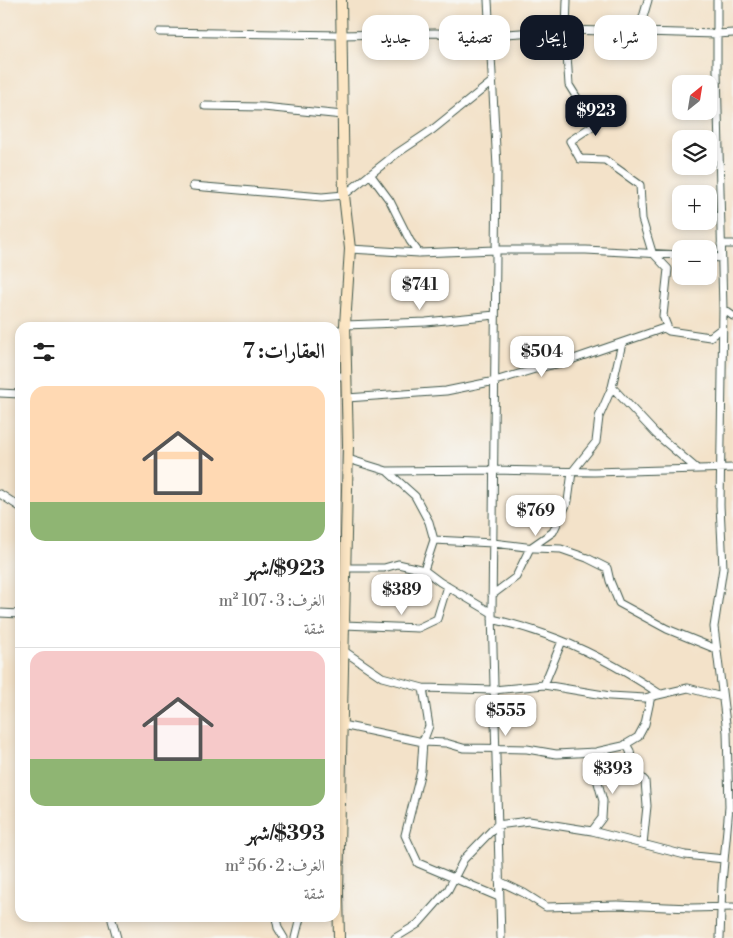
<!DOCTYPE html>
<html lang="ar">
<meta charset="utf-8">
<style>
:root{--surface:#fff;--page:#f6f6f6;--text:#222;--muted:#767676;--line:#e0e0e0;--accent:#111827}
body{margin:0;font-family:"Libre Bodoni",Amiri,serif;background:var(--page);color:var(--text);direction:rtl;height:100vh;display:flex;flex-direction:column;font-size:19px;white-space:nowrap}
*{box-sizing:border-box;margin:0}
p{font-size:16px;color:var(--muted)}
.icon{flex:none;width:28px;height:28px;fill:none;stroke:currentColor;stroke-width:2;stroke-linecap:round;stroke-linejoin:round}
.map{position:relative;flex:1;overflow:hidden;direction:ltr}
.side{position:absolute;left:15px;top:322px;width:325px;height:600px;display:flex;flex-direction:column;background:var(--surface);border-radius:15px;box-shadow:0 2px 8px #0003;direction:rtl}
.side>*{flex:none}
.top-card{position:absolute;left:355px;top:15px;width:302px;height:45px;direction:rtl;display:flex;gap:10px}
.needle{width:32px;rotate:30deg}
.controls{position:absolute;left:672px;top:75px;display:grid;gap:10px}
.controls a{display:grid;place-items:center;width:45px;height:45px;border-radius:10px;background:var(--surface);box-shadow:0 2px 8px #0003;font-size:25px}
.price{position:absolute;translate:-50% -42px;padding:0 11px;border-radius:10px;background:#fff;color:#222;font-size:16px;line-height:32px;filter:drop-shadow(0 1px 2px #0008)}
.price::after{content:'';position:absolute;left:50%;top:30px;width:15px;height:11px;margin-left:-8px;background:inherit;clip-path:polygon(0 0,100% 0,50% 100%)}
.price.current{background:var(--accent);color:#fff}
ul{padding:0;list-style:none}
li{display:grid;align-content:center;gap:10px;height:265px;padding:0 15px}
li+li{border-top:1px solid var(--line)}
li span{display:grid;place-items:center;height:155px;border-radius:15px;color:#555}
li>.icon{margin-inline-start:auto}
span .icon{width:90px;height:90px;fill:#fffc;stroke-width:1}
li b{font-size:21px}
h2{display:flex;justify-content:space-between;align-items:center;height:60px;padding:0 15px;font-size:21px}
.tag{padding:0 18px;border-radius:15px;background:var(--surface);box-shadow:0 2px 8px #0003;font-size:18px;line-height:45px}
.tag.current{background:var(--accent);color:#fff}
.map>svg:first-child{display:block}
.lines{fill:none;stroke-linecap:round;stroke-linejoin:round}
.minor-casing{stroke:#3f564a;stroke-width:9}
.secondary-casing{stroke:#3f564a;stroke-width:12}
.minor{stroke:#fff;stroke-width:7}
.secondary{stroke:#fce6c4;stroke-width:10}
</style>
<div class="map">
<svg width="733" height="938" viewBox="0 0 733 938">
<rect width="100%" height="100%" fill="#f6f6f2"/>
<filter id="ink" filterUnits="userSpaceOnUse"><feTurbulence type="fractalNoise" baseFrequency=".02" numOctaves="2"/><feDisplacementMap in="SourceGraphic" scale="10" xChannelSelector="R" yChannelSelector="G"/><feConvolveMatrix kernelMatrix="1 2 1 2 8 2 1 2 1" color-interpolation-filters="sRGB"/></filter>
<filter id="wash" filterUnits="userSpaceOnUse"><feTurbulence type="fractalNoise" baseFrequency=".0096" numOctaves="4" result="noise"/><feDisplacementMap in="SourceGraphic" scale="20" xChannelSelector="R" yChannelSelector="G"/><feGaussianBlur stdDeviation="1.12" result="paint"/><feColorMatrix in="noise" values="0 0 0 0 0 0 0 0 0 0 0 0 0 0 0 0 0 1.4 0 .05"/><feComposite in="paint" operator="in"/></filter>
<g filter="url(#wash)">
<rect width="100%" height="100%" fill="#f3e2c9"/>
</g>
<g filter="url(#ink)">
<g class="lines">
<!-- minor casing -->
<g class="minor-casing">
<path id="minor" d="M488 0 497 167 492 613 501 938
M717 0V71L723 309 720 505 723 568 714 627 727 732 729 807 722 883 720 938
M566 30 567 0
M639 31 648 0
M159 32 342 35 435 33 490 35 566 30 717 34 733 33
M539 35 566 40 569 85 594 125 570 141 580 159 605 160 640 185 642 219 652 252 668 269 663 316 669 331
M205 106 263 107 343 115
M370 174 390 201 410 241 419 253
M193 186 322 197 344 195 396 154 432 130 493 81
M721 244H733
M350 249 419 253 496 250H586L681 255
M709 257 721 258
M723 309 733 316
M345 325 426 322 495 315
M188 327 196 328
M335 330H346
M335 376H346
M612 387 656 434 697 469
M0 393 20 394
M347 398 446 391 495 381 542 367 565 362 664 328 669 331 710 337 722 328
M348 459 387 471 415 496 429 522 434 540 493 543 534 548 561 549 587 558 607 568 610 581 619 603 667 629 716 649
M387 471 494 470 594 472 733 468
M0 494 20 507
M345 568H384L398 564 424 570 440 582 492 613
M424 570 434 540
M492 595 516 577 530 548 553 532 568 501 572 472 596 442 599 417 612 387 622 343
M0 613 20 614
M492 619C509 623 527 628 544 634 585 648 624 670 660 694
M344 625 418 628 437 619 447 586
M344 651 382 677 423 688 494 690 544 685 610 696 645 698 688 688 722 697
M544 685 562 641
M423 688 429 726 423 742 421 771 405 835 418 863 499 897
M342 725 423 742 446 743 463 748 527 749 556 754 596 752 623 746 638 737 645 724 651 696
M626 744 630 751 633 769 645 781 647 806 643 844
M590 753 603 801 602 818 592 831
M499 881 524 893 546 907 617 905 691 908 733 907
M276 918 278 928 284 938
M112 920 117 938
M295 938 300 918
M395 938 418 924 448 890 464 859 497 825 529 821 592 831 685 855 724 859"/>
</g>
<!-- secondary casing -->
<g class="secondary-casing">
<path id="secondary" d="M339 938 338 892 348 445 345 325 350 249 344 195 341 0"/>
</g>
<!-- minor -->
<use href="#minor" class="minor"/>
<!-- secondary -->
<use href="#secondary" class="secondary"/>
</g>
</g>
</svg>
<div class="controls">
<a><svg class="needle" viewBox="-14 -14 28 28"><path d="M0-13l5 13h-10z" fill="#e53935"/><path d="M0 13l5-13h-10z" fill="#767676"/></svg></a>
<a><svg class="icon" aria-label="layers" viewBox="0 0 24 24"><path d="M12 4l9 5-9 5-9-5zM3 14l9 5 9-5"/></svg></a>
<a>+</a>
<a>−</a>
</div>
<b class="price current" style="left:596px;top:137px">$923</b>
<b class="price" style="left:420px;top:311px">$741</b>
<b class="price" style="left:542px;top:378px">$504</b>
<b class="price" style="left:536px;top:537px">$769</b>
<b class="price" style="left:402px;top:616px">$389</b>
<b class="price" style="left:506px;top:737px">$555</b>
<b class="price" style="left:613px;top:795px">$393</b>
<div class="top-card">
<a class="tag">شراء</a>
<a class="tag current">إيجار</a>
<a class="tag">تصفية</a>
<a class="tag">جديد</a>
</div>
<section class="side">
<h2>العقارات: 7<svg class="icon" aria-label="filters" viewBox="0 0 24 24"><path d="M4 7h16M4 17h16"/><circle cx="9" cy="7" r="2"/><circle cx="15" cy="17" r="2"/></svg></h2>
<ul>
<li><span style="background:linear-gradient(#ffd9b3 75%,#8fb573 0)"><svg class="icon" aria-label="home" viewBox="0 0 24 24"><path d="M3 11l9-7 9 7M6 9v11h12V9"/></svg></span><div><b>$923/شهر</b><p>الغرف: 3 · 107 m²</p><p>شقة</p></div></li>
<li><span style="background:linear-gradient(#f6c9c9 70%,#8fb573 0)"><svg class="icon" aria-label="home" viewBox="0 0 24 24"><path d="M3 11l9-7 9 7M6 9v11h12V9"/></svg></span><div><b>$393/شهر</b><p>الغرف: 2 · 56 m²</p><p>شقة</p></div></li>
</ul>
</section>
</div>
